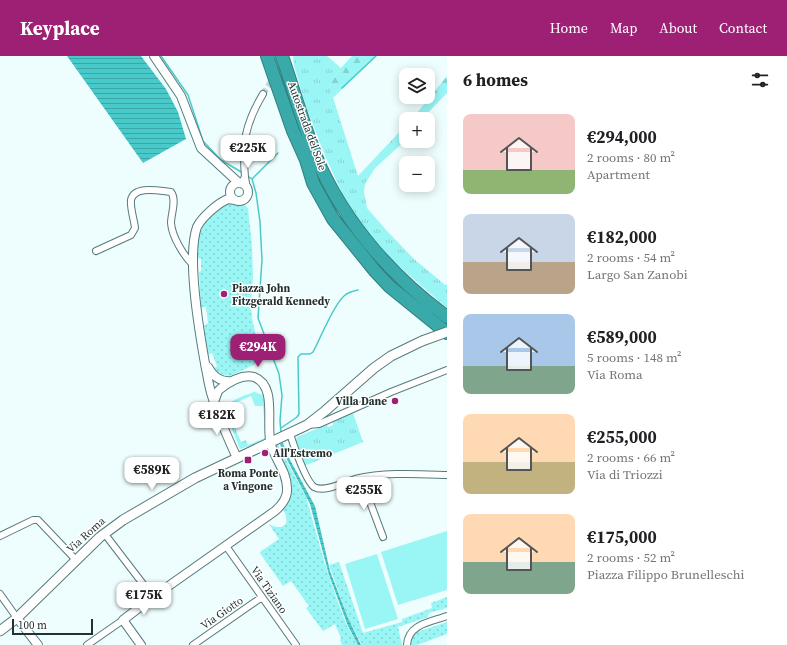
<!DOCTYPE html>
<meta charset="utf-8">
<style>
:root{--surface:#fff;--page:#f6f6f6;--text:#202124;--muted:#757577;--accent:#9e2074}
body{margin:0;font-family:"Source Serif 4",serif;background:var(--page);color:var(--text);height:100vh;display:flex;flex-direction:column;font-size:15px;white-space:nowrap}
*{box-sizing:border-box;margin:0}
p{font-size:13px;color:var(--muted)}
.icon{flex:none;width:22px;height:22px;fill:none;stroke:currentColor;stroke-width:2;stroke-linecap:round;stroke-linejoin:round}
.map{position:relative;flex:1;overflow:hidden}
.drawer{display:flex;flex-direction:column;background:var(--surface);width:340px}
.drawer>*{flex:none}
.buttons{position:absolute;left:399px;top:12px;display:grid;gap:8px}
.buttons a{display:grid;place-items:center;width:36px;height:36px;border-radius:8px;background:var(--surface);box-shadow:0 2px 10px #0003;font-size:20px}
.scale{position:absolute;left:12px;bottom:10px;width:81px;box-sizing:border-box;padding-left:4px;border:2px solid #223131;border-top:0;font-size:11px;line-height:14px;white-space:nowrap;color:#223131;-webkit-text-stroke:3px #fff;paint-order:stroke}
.price{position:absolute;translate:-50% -34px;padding:0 9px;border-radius:8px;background:#fff;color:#222;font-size:13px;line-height:26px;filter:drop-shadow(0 1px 2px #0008)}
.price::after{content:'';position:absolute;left:50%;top:24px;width:12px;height:9px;margin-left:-6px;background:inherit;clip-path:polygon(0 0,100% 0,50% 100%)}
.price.on{background:var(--accent);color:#fff}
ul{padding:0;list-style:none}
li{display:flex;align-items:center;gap:12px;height:100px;padding:0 16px}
li span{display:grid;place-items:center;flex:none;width:112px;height:80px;border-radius:8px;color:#555}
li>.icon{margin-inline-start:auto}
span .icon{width:48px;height:48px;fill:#fffc;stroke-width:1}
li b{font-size:17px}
h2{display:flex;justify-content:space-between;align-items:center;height:48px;padding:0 16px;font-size:17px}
header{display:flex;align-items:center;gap:24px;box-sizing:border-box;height:56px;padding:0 20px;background:var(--accent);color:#fff}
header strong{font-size:19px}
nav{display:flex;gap:22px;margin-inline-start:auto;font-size:14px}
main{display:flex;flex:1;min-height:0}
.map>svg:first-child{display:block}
.grass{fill:url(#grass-tufts)}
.forest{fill:url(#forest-firs)}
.park{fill:url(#park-dots)}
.pitch{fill:#9af5f5}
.water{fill:url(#water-rules)}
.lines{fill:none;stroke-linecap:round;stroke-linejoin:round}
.stream{stroke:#49caca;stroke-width:1.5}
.minor-tunnel{stroke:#c5d4d4;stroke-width:6;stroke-dasharray:6 3;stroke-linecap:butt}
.minor-casing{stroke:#577b7b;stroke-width:8}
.tertiary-casing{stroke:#577b7b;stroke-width:10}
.secondary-casing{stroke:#577b7b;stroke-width:11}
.motorway-casing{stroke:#317f7f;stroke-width:14}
.minor{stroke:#fff;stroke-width:6}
.tertiary{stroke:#fff;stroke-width:8}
.secondary{stroke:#fff;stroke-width:9}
.motorway{stroke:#39a9a9;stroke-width:12}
.secondary-bridge-casing{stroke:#577b7b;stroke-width:11;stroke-linecap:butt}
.secondary-bridge{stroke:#fff;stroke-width:9}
.poi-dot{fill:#9e2074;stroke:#fff;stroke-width:1.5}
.labels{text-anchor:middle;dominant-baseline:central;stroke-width:3;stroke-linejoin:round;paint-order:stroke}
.street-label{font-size:11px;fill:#223131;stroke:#fff}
.poi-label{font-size:11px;font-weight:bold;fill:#223131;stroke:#fff;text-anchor:start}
</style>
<header>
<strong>Keyplace</strong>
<nav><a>Home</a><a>Map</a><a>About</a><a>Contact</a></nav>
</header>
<main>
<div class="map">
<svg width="447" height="589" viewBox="0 0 447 589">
<defs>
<pattern id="grass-tufts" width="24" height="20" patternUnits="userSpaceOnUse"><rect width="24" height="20" fill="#9af5f5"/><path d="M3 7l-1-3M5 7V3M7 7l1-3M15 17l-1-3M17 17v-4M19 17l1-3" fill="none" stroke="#84d2d2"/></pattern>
<pattern id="forest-firs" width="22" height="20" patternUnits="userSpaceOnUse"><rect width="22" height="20" fill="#9af5f5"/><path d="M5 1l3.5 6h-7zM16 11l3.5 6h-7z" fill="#84d2d2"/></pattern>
<pattern id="park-dots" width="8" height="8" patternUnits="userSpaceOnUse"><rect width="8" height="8" fill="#9af5f5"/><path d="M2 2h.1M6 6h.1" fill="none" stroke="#84d2d2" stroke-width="1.8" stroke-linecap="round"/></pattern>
<pattern id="water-rules" width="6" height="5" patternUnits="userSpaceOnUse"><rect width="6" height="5" fill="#49caca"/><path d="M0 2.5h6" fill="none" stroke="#3ca5a5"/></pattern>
</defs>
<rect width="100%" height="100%" fill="#eefdfd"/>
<!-- grass -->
<path class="grass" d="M293 0H327L341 12 329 29 358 120 406 69V84L375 112 365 128 364 136 367 152 387 175 414 203 445 229 447 228V252L393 205 363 171 343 139 326 102 306 51 294 9Z
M254 336 263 339 264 343 265 363 264 362 263 350H255L251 340 233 348 234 355 229 357 241 386 246 384 248 389 265 382V378H266L267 384 240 393 228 363 226 362C221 345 242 341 254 336Z
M353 357 363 386 304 410 295 386 297 381 326 369 329 371 333 369V365Z"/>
<!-- forest -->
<path class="forest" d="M352 0H376L333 42 329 29 341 12Z
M447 20V37L422 63H412Z"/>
<!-- park -->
<path class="park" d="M231 145 237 148H243L248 152 252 190 253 218 251 248 252 263 260 296 254 309 230 320 220 318 214 312 217 310 212 297 208 298 204 270 208 267 206 251H201L199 216 201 215V203L198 202C197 174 204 158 231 145Z
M278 389 306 441 325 508 337 544 347 570 358 589H342L340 584 341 582 335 568 323 575 306 552 309 550 291 525 283 530 260 497V496L279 483 269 468C271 469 275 471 278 471 289 472 288 460 283 454 301 432 286 413 275 391Z
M339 506 363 577 402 566V563L432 552 431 547 447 541V552L429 557 428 561 398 571 402 589H362L348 562 329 509Z
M447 566V578L417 589H411V582L414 577Z"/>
<!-- pitch -->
<path class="pitch" d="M447 475V534L398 549 381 496Z
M377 498 398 563 365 573 345 508Z"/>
<!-- water -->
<path class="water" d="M67 0H141L166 33 178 56 186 83 143 107Z
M283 387 289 402 315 450 330 515 348 562 361 589H358L348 570 329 519 310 448 282 394 280 388Z"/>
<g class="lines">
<!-- stream -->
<path class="stream" d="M161 0 188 39 203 85 221 104 243 117
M342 32 376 0
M246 119 252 123 256 137 260 166 262 204 258 262 279 318 282 339 280 365 281 377
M252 123 278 97
M281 372 297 361 299 358 298 301 301 298H310L313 296C320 283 334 248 344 240 348 236 353 235 358 234"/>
<!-- minor-tunnel -->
<path class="minor-tunnel" d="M263 38 288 0"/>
<!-- minor casing -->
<g class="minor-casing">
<path id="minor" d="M245 121C242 87 245 68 263 38
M241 127 245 121 247 133
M96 195 131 179 135 172C134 163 130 152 131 144 134 129 160 135 171 136 177 144 171 158 171 167 172 181 184 200 193 209
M308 369 319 368 391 336 447 314
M290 378C294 390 305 424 314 431 324 437 345 426 355 423 385 416 416 418 447 419
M361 422 383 481
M104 477 153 541
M0 480 33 464H38L76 504
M226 490 296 589
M0 538 17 562
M87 589 123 564
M193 589 262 541
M407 589C408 568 431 566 447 560"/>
</g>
<!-- tertiary casing -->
<g class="tertiary-casing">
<path id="tertiary" d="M154 0 181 40 201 92 239 127
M230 136a9 9 0 1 1 18 0a9 9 0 1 1-18 0Z
M235 144 228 143C218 147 202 161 197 171 186 202 200 280 206 313 208 322 209 331 212 340 218 361 228 382 237 402
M208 311C214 322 221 326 232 325
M17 562 38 589
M141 589 123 564 153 541 275 455C282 449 288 441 287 432 287 416 275 403 271 389 265 369 278 330 254 321 243 318 229 326 220 333L218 335 214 346"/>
</g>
<!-- secondary casing -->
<g class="secondary-casing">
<path id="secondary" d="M0 575 17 562 100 481 123 464 195 422 307 369 325 355 374 312 391 300 422 285"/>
</g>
<!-- motorway casing -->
<g class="motorway-casing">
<path id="motorway" d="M267 0 293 75 306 104 313 127 333 163 375 215 389 230 447 277
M282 0C295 37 305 76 321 112 350 174 393 221 447 261"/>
</g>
<!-- minor -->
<use href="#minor" class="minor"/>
<!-- tertiary -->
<use href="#tertiary" class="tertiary"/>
<!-- secondary -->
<use href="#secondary" class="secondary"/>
<!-- motorway -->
<use href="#motorway" class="motorway"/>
<!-- secondary-bridge casing -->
<g class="secondary-bridge-casing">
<path id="secondary-bridge" d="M422 285 447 276"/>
</g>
<!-- secondary-bridge -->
<use href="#secondary-bridge" class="secondary-bridge"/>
</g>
<!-- markers -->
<g class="poi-dot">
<circle cx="224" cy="238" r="4"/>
<circle cx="395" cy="345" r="4"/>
<circle cx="265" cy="397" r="4"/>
<rect x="244" y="400" width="8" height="8" rx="2"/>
</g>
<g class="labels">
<!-- street labels -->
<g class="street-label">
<text transform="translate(307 70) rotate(70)">Autostrada del Sole</text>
<text transform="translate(86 479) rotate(-42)">Via Roma</text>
<text transform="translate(269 534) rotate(55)">Via Tiziano</text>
<text transform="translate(222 557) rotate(-35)">Via Giotto</text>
</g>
<!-- poi labels -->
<g class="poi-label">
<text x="232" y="232">Piazza John<tspan x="232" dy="13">Fitzgerald Kennedy</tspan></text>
<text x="387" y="345" text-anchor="end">Villa Dane</text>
<text x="273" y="397">All'Estremo</text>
<text x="248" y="417" text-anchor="middle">Roma Ponte<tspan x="248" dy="13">a Vingone</tspan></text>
</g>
</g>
</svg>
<div class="buttons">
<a><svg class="icon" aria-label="layers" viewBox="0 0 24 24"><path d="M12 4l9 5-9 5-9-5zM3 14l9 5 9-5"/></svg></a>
<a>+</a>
<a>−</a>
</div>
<div class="scale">100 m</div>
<b class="price" style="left:248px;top:113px">€225K</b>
<b class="price on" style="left:258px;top:312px">€294K</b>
<b class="price" style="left:217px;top:380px">€182K</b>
<b class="price" style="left:152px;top:435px">€589K</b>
<b class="price" style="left:364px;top:455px">€255K</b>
<b class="price" style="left:144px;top:560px">€175K</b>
</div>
<section class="drawer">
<h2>6 homes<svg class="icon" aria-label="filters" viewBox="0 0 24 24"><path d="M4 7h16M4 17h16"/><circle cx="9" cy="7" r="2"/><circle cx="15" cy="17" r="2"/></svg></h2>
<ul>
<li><span style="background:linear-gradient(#f6c9c9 70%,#8fb573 0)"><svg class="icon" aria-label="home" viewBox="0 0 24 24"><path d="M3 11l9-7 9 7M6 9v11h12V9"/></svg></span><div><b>€294,000</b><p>2 rooms · 80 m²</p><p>Apartment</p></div></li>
<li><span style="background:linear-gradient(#c9d6e8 60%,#b9a48a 0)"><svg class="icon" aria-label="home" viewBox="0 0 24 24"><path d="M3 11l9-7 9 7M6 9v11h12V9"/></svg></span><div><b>€182,000</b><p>2 rooms · 54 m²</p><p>Largo San Zanobi</p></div></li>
<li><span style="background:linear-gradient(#a9c7e8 65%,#7fa58c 0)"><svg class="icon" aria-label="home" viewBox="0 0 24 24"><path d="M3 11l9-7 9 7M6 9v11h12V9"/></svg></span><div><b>€589,000</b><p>5 rooms · 148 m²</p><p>Via Roma</p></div></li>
<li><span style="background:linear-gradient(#ffd9b3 60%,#c2b280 0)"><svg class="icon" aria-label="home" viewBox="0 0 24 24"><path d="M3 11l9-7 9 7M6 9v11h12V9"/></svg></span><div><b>€255,000</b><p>2 rooms · 66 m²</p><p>Via di Triozzi</p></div></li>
<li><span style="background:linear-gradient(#ffd9b3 60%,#7fa58c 0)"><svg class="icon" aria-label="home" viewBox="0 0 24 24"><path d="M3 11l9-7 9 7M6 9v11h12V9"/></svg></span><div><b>€175,000</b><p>2 rooms · 52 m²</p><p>Piazza Filippo Brunelleschi</p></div></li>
</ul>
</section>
</main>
